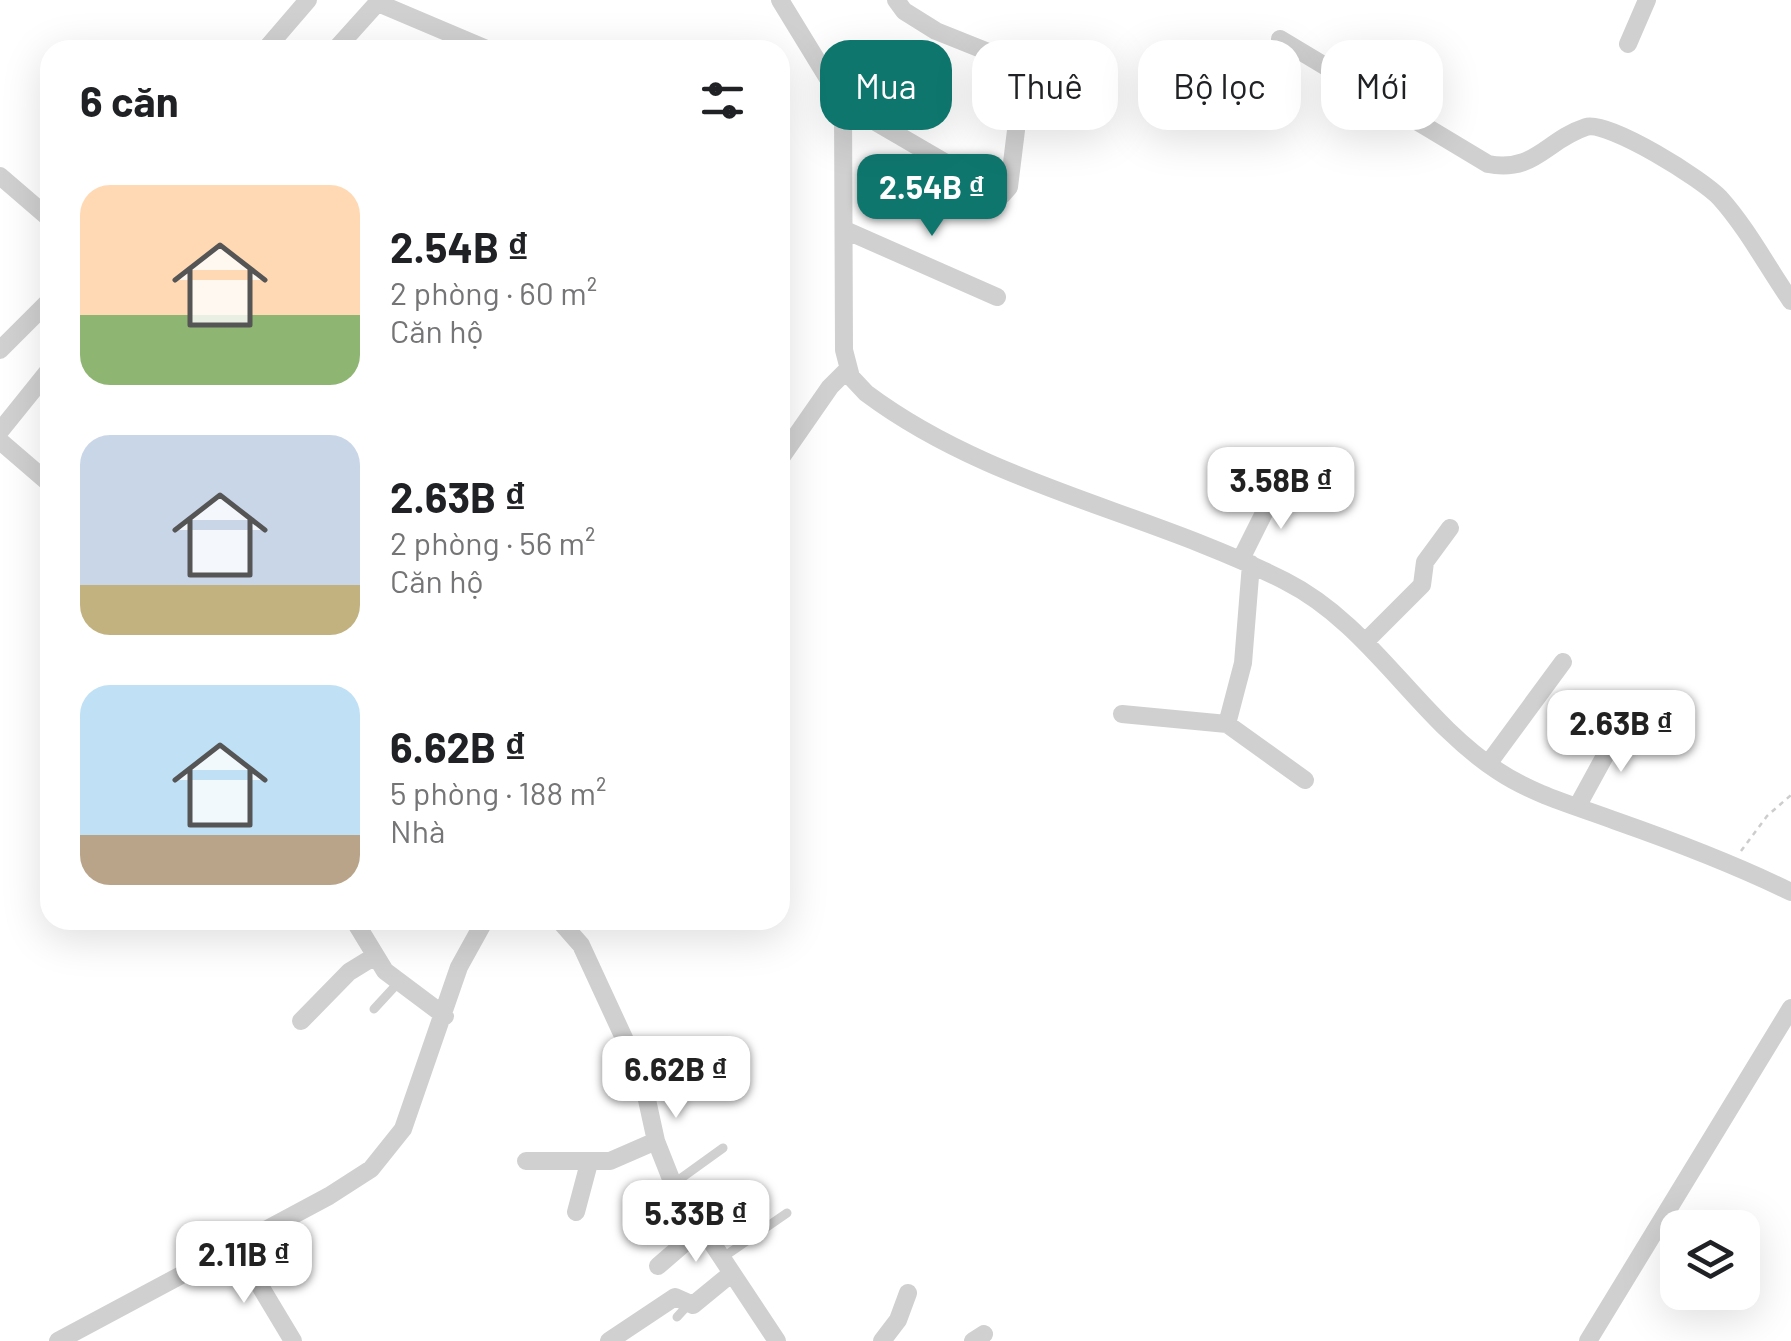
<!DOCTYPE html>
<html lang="vi">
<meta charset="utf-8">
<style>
:root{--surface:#fff;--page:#f6f6f6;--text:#202124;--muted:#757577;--accent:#0f766e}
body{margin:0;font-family:Barlow,sans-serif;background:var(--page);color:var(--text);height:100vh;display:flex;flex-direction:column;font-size:38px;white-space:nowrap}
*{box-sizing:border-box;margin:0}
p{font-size:32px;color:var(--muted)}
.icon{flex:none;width:55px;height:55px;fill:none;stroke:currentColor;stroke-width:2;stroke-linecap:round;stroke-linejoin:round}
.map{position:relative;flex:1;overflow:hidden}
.details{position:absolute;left:40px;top:40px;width:750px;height:890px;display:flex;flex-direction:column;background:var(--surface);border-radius:30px;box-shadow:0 10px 40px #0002}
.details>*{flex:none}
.hud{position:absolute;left:820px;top:40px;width:820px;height:90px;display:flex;gap:20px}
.fabs{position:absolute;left:1660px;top:1210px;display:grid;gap:20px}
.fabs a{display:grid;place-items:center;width:100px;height:100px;border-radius:20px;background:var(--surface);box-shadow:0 10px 40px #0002;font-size:50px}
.price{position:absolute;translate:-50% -85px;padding:0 22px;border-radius:20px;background:#fff;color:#222;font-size:32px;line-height:65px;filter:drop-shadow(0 2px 5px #0008)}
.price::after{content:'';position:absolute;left:50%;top:60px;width:30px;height:22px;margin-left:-15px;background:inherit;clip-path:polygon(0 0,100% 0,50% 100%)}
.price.on{background:var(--accent);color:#fff}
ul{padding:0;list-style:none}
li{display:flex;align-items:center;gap:30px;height:250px;padding:0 40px}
li span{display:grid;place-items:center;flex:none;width:280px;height:200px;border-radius:30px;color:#555}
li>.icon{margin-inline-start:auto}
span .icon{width:120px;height:120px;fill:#fffc;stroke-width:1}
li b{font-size:42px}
h2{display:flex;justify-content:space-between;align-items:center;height:120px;padding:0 40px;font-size:42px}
.pill{padding:0 35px;border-radius:30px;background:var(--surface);box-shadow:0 10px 40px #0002;font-size:35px;line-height:90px}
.pill.on{background:var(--accent);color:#fff}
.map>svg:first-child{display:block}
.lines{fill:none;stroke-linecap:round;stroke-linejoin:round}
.path{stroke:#cdcdcd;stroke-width:2.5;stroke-dasharray:5 5;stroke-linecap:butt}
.service{stroke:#d0d0d0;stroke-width:9}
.minor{stroke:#d0d0d0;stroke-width:18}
</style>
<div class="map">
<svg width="1791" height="1341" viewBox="0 0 1791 1341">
<rect width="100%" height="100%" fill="#fff"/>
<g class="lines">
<!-- path -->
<path class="path" d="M1741 851 1767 816 1791 795"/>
<!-- service -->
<path class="service" d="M374 1009 398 983
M673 1184 723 1148
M722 1258 787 1213
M677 1317 688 1305"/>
<!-- minor -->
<path class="minor" d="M780 0 843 103 844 350 851 377 866 393C990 486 1147 511 1285 581 1372 625 1417 718 1498 771 1534 795 1576 806 1616 821 1676 842 1734 864 1791 892
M378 3 489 50
M1280 39 1488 164C1535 173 1546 140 1586 127 1608 120 1704 180 1720 198 1747 228 1768 268 1791 301
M1628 44 1647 0
M265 50 308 0
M335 50 380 0
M843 103 946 163 973 186 992 196 1002 195 1009 187 1019 106 1000 86 991 53 936 31 904 11 896 0
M0 176 50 219
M845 230 997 297
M0 350 50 300
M0 431 50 369
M0 441 50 484
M780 459 830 387 848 369
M1241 559 1279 483
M1366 641 1422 585 1425 562 1450 528
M1122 714 1227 724 1305 780
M1227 724 1243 663 1251 564
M1488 764 1563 662
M1577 807 1624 721
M559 920 581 945 642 1077 656 1141 673 1184 777 1341
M357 925 385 971 445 1016
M301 1021 349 972 375 956
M526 1161H610L656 1141
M576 1212 589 1163
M236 1246 293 1341
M658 1266 702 1228
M58 1341 329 1196 371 1169 403 1129 459 967 485 920
M609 1341 675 1297 693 1305 732 1273
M882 1341 898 1320 908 1293
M973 1341 984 1334
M1588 1341 1791 1008"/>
</g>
</svg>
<div class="fabs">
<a><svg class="icon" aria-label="layers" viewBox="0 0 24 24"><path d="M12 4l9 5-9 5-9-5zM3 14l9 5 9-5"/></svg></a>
</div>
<b class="price on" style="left:932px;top:239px">2.54B ₫</b>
<b class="price" style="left:1281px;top:532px">3.58B ₫</b>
<b class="price" style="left:1621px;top:775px">2.63B ₫</b>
<b class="price" style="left:676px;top:1121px">6.62B ₫</b>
<b class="price" style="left:696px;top:1265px">5.33B ₫</b>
<b class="price" style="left:244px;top:1306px">2.11B ₫</b>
<div class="hud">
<a class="pill on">Mua</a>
<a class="pill">Thuê</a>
<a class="pill">Bộ lọc</a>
<a class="pill">Mới</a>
</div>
<section class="details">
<h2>6 căn<svg class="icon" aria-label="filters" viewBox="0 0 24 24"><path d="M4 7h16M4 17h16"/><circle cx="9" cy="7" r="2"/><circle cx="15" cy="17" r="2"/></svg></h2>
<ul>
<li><span style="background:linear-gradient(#ffd9b3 65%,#8fb573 0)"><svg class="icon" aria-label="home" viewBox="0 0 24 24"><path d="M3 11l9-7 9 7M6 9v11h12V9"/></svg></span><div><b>2.54B ₫</b><p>2 phòng · 60 m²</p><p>Căn hộ</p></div></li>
<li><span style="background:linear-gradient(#c9d6e8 75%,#c2b280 0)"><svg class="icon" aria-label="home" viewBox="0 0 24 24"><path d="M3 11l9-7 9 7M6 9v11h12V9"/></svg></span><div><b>2.63B ₫</b><p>2 phòng · 56 m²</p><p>Căn hộ</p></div></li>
<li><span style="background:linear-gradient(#bfe0f5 75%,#b9a48a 0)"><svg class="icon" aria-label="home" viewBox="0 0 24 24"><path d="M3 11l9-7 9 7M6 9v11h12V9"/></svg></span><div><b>6.62B ₫</b><p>5 phòng · 188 m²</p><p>Nhà</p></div></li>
</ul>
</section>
</div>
